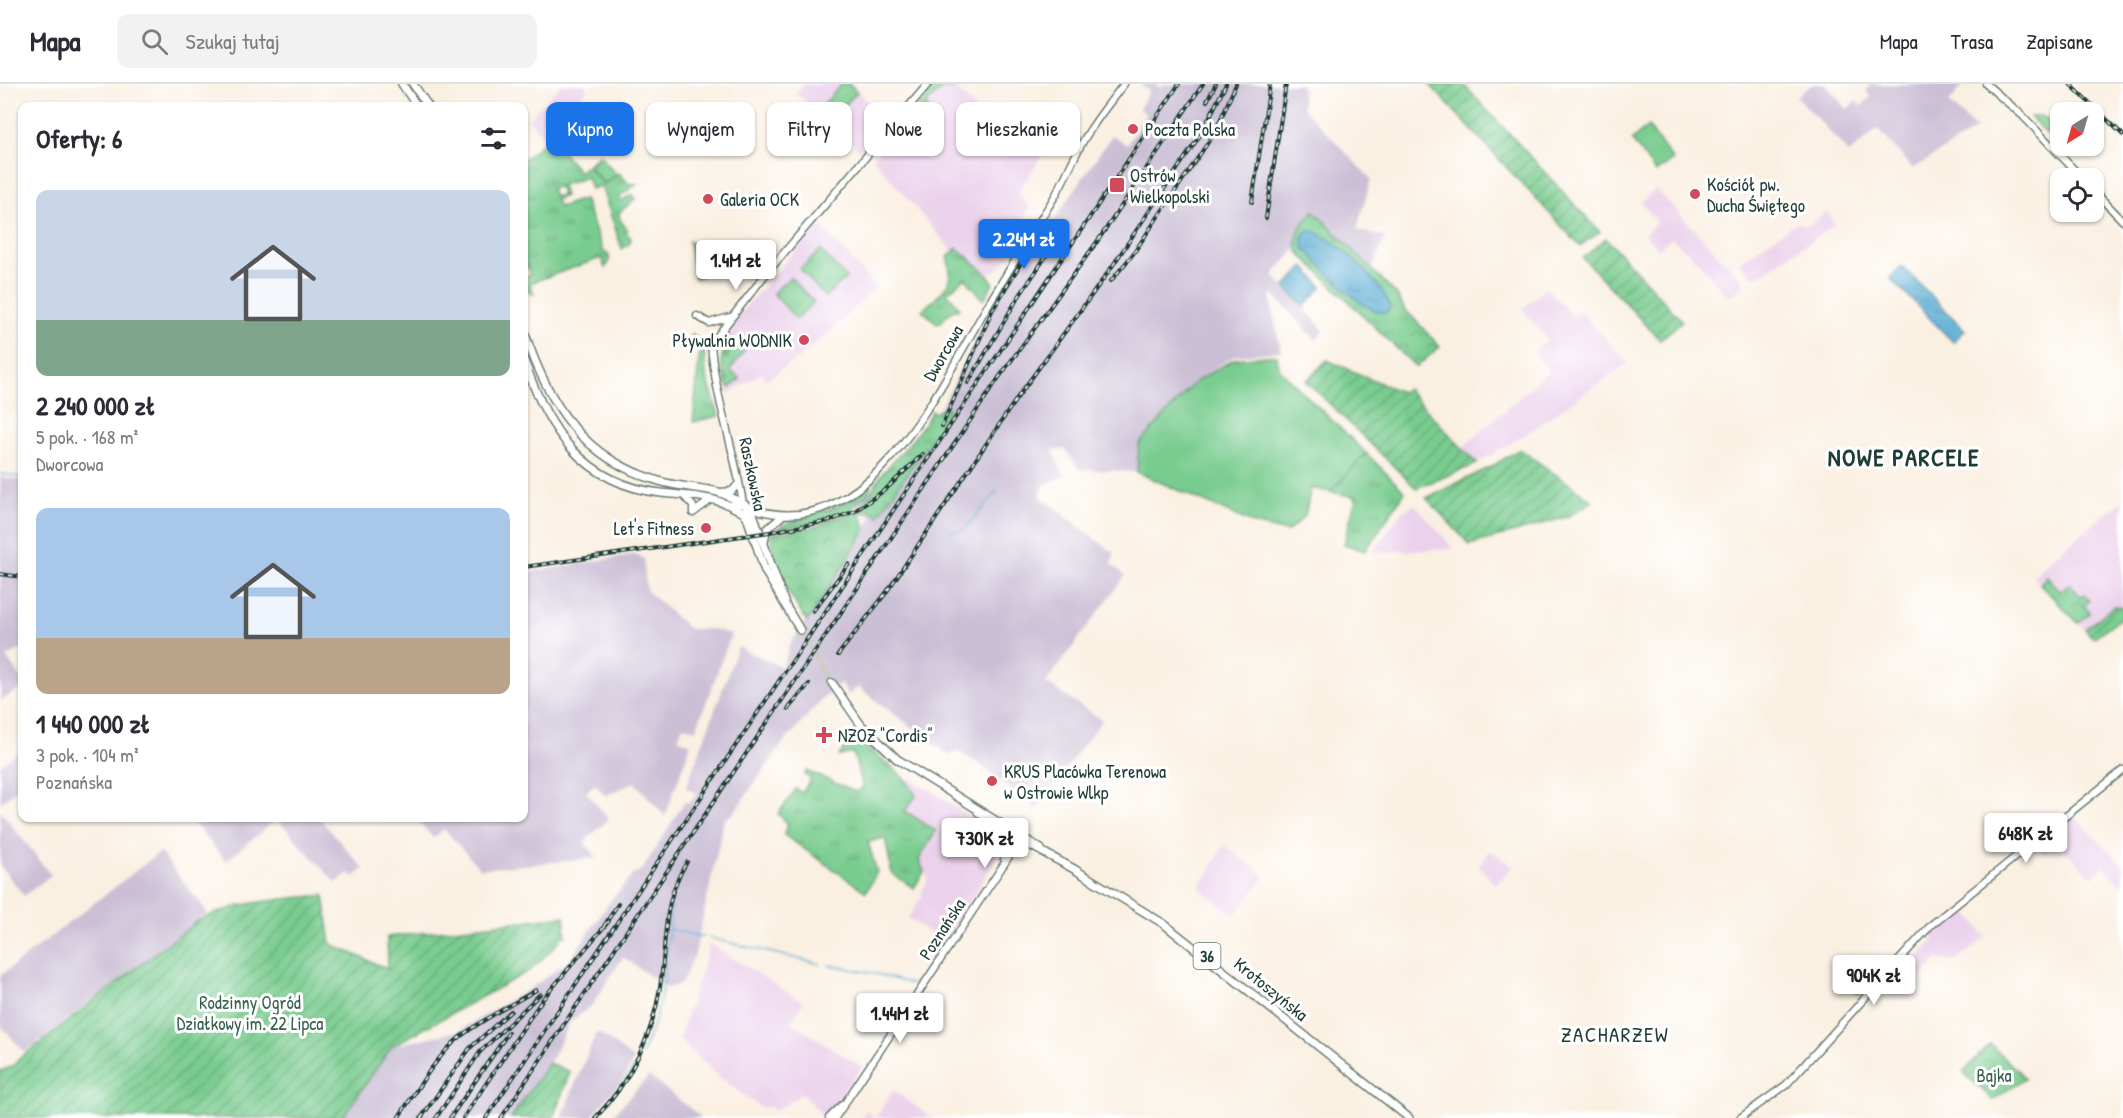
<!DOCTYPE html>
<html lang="pl">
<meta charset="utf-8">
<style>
:root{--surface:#fff;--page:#f2f2f3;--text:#2b2b33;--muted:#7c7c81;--line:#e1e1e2;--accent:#1a73e8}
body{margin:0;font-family:"Patrick Hand",sans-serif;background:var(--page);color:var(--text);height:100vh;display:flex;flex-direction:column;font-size:22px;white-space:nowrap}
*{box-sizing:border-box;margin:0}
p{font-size:20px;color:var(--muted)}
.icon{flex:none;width:33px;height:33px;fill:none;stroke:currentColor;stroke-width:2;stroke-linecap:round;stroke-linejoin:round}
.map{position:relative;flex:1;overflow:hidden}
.drawer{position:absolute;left:18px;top:18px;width:510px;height:720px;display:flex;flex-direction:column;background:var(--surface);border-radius:12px;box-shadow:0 2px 4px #0004}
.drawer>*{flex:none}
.guide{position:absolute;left:546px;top:18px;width:570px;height:54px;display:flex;gap:12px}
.needle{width:39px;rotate:217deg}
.fabs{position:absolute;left:2050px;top:18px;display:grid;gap:12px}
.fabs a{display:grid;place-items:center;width:54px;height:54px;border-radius:12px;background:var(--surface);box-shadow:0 2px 4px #0004;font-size:30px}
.price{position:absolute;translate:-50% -51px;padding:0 14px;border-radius:6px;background:#fff;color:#222;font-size:20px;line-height:39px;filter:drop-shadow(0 2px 3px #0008)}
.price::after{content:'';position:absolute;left:50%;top:36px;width:18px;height:14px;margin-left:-9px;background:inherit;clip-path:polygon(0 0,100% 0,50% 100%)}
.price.on{background:var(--accent);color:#fff}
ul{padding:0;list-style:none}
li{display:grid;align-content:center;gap:12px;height:318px;padding:0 18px}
li span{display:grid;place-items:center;height:186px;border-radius:12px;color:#555}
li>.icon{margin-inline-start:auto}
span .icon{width:108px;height:108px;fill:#fffc;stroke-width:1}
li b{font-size:26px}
h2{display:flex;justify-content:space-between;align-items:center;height:72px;padding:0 18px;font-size:26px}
.pill{padding:0 21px;border-radius:12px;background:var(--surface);box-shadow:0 2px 4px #0004;font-size:21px;line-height:54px}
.pill.on{background:var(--accent);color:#fff}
header{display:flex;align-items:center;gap:36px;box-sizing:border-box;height:84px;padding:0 30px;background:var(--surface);border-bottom:2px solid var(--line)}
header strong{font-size:28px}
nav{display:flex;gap:33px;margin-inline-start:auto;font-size:21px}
.search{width:420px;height:54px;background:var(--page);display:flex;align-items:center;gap:15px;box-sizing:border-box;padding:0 21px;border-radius:12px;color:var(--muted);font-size:22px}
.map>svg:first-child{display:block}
.built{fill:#ebd1eb}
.industrial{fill:#cbbfd5}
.grass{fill:url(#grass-tufts);stroke:#4c8462;stroke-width:1.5}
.cemetery{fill:url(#cemetery-stones);stroke:#4c8462;stroke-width:1.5}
.park{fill:url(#park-crowns);stroke:#4c8462;stroke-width:1.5}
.garden{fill:url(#garden-furrows);stroke:#4c8462;stroke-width:1.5}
.pitch{fill:#79cc8f;stroke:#4c8462;stroke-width:1.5}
.water{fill:url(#water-ripples);stroke:#3b7483;stroke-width:1.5}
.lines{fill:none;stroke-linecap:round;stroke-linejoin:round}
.stream{stroke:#57aad2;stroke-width:1.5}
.primary-tunnel{stroke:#ceccbf;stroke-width:7;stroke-dasharray:7 3.5;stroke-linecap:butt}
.secondary-casing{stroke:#6c7c71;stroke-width:9}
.primary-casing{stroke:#6c7c71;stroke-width:10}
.secondary{stroke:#fff;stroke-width:6}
.primary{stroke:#fff;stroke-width:7}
.rail-casing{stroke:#1f3d34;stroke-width:4}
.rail{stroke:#fff;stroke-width:1.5;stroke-dasharray:4.5;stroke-linecap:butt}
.poi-dot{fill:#d1495b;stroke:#fff;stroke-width:2}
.labels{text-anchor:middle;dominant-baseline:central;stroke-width:6;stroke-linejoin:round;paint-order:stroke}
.shield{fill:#fff;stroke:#627771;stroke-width:1.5}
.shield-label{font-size:16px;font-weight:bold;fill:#1f3d34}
.poi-label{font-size:18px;fill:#1f3d34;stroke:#fff;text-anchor:start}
.street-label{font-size:18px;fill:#1f3d34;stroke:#fff}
.park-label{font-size:18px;fill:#36614b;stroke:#fff}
.quarter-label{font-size:21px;letter-spacing:1.5px;fill:#1f3d34;stroke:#fff}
.district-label{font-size:24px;font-weight:bold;letter-spacing:1.5px;fill:#1f3d34;stroke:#fff}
</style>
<header>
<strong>Mapa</strong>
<div class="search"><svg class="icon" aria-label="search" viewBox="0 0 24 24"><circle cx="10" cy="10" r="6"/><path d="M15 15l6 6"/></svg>Szukaj tutaj</div>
<nav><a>Mapa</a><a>Trasa</a><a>Zapisane</a></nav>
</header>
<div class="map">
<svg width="2123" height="1034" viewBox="0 0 2123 1034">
<defs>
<pattern id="grass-tufts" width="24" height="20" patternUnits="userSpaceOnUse" patternTransform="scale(1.5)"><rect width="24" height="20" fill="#79cc8f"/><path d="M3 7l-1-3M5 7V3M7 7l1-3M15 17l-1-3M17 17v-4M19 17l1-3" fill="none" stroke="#63a776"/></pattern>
<pattern id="cemetery-stones" width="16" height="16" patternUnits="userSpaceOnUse" patternTransform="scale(1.5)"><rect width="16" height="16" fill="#79cc8f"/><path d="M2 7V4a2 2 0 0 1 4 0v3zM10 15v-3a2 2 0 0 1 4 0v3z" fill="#63a776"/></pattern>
<pattern id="park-crowns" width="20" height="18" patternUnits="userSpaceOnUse" patternTransform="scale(1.5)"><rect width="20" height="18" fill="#79cc8f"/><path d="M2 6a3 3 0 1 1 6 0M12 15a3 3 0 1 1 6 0" fill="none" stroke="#63a776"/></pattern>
<pattern id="garden-furrows" width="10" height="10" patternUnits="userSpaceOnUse" patternTransform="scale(1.5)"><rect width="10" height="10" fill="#79cc8f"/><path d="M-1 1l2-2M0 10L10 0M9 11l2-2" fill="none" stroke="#63a776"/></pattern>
<pattern id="water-ripples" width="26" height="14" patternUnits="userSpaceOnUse" patternTransform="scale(1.5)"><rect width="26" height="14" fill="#57aad2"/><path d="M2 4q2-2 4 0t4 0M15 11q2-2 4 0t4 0" fill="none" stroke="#478cab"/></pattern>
</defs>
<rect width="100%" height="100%" fill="#fff"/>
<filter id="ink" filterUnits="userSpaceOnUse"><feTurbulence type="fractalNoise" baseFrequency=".0167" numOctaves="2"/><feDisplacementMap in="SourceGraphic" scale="12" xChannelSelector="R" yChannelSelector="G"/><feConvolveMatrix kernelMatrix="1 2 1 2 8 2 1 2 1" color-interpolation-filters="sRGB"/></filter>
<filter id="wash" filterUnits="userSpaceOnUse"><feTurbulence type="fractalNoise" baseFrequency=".008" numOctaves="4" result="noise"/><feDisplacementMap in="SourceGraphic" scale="24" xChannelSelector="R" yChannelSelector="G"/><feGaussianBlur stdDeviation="1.35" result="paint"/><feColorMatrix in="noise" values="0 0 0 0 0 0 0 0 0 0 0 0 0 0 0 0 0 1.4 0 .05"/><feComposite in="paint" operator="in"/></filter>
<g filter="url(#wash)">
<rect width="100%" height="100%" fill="#faf0e2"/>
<!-- built -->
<path class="built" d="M562 0H584L587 6 562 29 559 26 542 42 552 53 548 57 528 35Z
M804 0H852L885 36 859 67 852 58 795 9Z
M937 0H953L998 49 1017 32 1040 60 1038 63 1043 70 1018 109 1030 124 1022 137 1028 144 1003 181 989 190 986 191 951 166 873 74Z
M1656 105 1744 198 1743 203 1727 213 1701 181 1672 154 1658 165 1645 150 1657 138 1641 118Z
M1827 128 1835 141 1760 191 1753 193 1739 178 1796 139 1807 142Z
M819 139 876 203 827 250 793 278 766 296 761 289 728 310 721 278 724 259 732 239Z
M1546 204 1573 233 1580 227 1628 279 1526 350 1477 380 1462 364 1549 287 1534 269 1547 255 1522 225Z
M2123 416V532L2093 554 2033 493 2053 473Z
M1415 420 1454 465 1373 468 1400 430Z
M904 695H911L933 708 996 750 1001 757V764L975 811 944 858 908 834 923 811 921 809 928 795 919 775 936 747 905 727 914 707Z
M2074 732 2123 781V803L2103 782 2092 793 2058 759 2045 769 2037 762Z
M1224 761 1265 792 1235 831 1199 804Z
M1490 766 1513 783 1495 801 1479 782Z
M1964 824 1986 853 1955 878 1938 875 1918 895 1906 886 1934 856 1930 850Z
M710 860 803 918 791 938 862 983 824 1033 803 1010 774 1027 772 1023H760L720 994 679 955Z
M893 1006 932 1034H861L866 1027 876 1034Z"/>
<!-- industrial -->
<path class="industrial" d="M1139 0H1155L1161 4 1164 0H1301L1303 24 1371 95 1357 146 1385 153 1372 185 1314 127 1301 140 1297 164 1273 191 1324 246 1316 256 1272 209 1271 219 1281 267 1234 272 1197 296 1168 330 1138 378 1137 388 1079 385 1065 365 1052 366 1064 391 1043 402 1040 413 1114 469 1112 480 1125 492 1046 599 1102 636 1036 725 978 679 956 666 950 672 858 603 848 611 841 599 823 614 780 663 733 730 724 736 695 870 681 900 667 904 623 873 593 920 570 938 549 979 511 1034H342L392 962 458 947 531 904 569 877 611 816 635 789 642 786 685 717 689 719 697 709 686 704 738 563 782 583 789 566 788 564 873 432 863 430 851 419 903 383 923 356 953 301 984 236 1047 130 1055 135 1112 51 1127 61 1146 30 1139 25 1149 7Z
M1813 0H1825L1847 25 1856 17 1861 22 1871 13 1866 7 1871 0H1964L1949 19 1976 45 1913 85 1878 45 1849 69 1796 12Z
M0 393 22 396V565L6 573 22 595V604L0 617Z
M636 470 644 475 646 506 689 545H713L731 551 696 646 683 642 678 654 691 660 665 732 634 698 606 712 595 700 586 708 609 735 584 758 598 774 480 785 444 745 433 754 415 734H524V489Z
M22 664V701L0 719V682Z
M0 726 51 791 24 812 0 781Z
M189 734H319L364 785 354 793 349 789 336 799 277 735 226 777Z
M160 768 208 829 24 968 0 941V892Z
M596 949 601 950 633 975 632 978 623 995 591 1034H561Z
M649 992 702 1034H610Z"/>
<!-- grass -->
<path class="grass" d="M936 0H951L953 4H943L928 18 927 22 932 30 919 41 912 33 914 27Z
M2041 32 2061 45 2058 58H2055L2030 33Z
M554 58 579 88 600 70 588 83 604 100 619 89 629 100H636L619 113 622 117 631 110 635 115 619 129 620 136 628 146 625 148 631 154 630 159 622 165 601 102 591 105 587 93 562 101 565 112 563 113 559 102 551 105 554 113 561 111 562 113 556 116 559 123 584 115 603 167 609 171V178L605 184 601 174 530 199 534 210 524 205V194L530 191 524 174V75L542 60 547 65Z
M689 157 708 171 709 181 699 193 695 194Z
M957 164C966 173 991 190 993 199L984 216 965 194 947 209 960 224 953 226 938 240 922 226C940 211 957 200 947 174Z
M691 250H693L704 265 706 290 719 332 693 338 700 263 695 262V254L691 253Z
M944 323 949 324 941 341 878 432 868 426 861 429 859 425C870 418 873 400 882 390 900 369 918 352 932 327L935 329Z
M1366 369 1405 408 1365 467 1344 460 1356 413 1330 408Z
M872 398 866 412 852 421 854 426 823 437 775 446 784 440 840 421Z
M854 650C872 672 904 685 916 712L905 727 936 747 919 775 924 788 914 804 892 790 885 754 868 758 877 788 866 808 784 751 788 740 778 730 796 705 802 709 811 695 805 691 807 687 856 708 863 704 853 669 839 672Z
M1872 881 1878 888 1862 909H1856L1849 899Z"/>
<!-- cemetery -->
<path class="cemetery" d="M726 251 745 266 730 286 740 295 730 304 726 301 721 278Z"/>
<!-- park -->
<path class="park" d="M1314 127 1396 210 1404 224 1440 263 1416 283 1298 168C1294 149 1301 140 1314 127Z
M858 427 865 440 864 449 807 538C792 515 769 478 771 450L814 443Z
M2047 492 2060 508 2070 500 2080 512 2084 510 2089 517 2084 522 2090 529 2078 539 2040 500Z
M1990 960 2025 994 1993 1016 1963 988Z"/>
<!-- garden -->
<path class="garden" d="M1429 0H1463L1600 148 1580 162Z
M1606 154 1682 237 1660 256 1583 174Z
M1327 276 1401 308 1407 305 1477 380 1416 404 1306 297Z
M1520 365 1593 417 1567 433 1470 461 1426 414 1491 383Z
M2114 522 2123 524V532L2093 554 2085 545Z
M324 811 331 860 388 885 387 853 564 832 566 852 561 853 559 858 531 886 392 962 342 1034H0V987L13 982 20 974 193 840C233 816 279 816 324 811Z
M549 979 570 988 553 1034H511Z"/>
<!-- pitch -->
<path class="pitch" d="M842 0H849L857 8 835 32 823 21Z
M1648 42 1673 76 1655 88 1632 56Z
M601 72 616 90 604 100 589 82Z
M821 166 846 194 825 213 800 185Z
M790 193 814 218 796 235 773 209Z
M1277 271 1278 283 1288 294 1366 369 1330 408 1311 404 1305 432 1287 448 1257 441 1137 388 1139 360 1195 298 1234 275Z"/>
<!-- water -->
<path class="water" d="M1308 146C1326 145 1396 209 1389 227 1370 239 1317 177 1303 163V151Z
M1304 182 1322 203 1304 223 1285 203Z
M1902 182 1965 246 1953 258 1890 194Z"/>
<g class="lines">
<!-- stream -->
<path class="stream" d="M0 390 22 393
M951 448 964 446 997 407
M669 845 703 853
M709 854 820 880
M829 881 873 889 915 901
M641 971C665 924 666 875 671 823
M597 1034 636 981"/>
</g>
</g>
<g filter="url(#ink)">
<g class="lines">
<!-- primary-tunnel -->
<path class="primary-tunnel" d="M800 546 832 599"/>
<!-- secondary casing -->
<g class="secondary-casing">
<path id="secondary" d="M1986 0 2023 32 2082 94
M2094 107 2123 137
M697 232 709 239 730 233
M720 408 732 407 739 399
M683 411 693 422V429
M732 421 743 420C735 367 715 314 711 260L765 191 928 0
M751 424C869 466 941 299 988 221 1010 184 1033 148 1055 112 1065 95 1072 77 1082 59 1094 38 1109 19 1124 0
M693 429 712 415
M764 461 767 445 781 433
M1004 775 1008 762 1019 753
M829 1034 843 1020
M835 1034 1022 753
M1740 1034 1786 1001 1931 841 2123 686"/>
</g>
<!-- primary casing -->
<g class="primary-casing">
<path id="primary" d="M402 0 417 22
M413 0 428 22
M524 247C548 319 582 375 659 397 677 403 696 403 714 407 728 410 739 418 751 424L785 520
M524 276C547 345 583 400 661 409 691 412 720 412 745 430
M745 427 765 487 800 546
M832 599 861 641 897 675 1041 765
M978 728 998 744 1074 785 1164 840 1409 1034"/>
</g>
<!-- secondary -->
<use href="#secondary" class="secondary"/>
<!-- primary -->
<use href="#primary" class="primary"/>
<!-- rail casing -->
<g class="rail-casing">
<path id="rail" d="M2070 0 2123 51
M1207 17 1216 0
M1252 118 1270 0
M1266 134 1286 0
M1111 197 1133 170 1215 48 1236 0
M968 299 1016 217 1059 153
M942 342 992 227 1045 139
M524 483 770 448 829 437 855 427 886 405 923 370
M0 490 22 493
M813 527 849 480
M838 571 886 509 1017 314 1109 187 1201 50 1226 0
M788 625 809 600
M604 842 618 820
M398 1034C417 1006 434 975 460 953 483 935 511 921 536 906
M421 1034 470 964 511 927
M436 1034 480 968 540 910
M450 1034 508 949
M463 1034 542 916 609 837
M486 1034 1179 0
M501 1034 998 295 1099 155 1203 0
M595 1034C629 1000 653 951 660 903 667 859 661 818 687 778"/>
</g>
<!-- rail -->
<use href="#rail" class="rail"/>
</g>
</g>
<!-- markers -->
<g class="poi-dot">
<circle cx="1133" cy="45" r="6"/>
<rect x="1109" y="93" width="16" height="16" rx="3"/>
<circle cx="1695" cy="110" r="6"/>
<circle cx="708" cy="115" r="6"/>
<circle cx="804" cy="256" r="6"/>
<circle cx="706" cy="444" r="6"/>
<path d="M821 642h6v6h6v6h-6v6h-6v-6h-6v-6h6z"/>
<circle cx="992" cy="697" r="6"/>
</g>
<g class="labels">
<!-- shield labels -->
<rect class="shield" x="1193.5" y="859" width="27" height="26" rx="4.5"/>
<g class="shield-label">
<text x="1207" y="872">36</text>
</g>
<!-- poi labels -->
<g class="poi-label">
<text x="1145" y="45">Poczta Polska</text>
<text x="1130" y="91">Ostrów<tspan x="1130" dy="21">Wielkopolski</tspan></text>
<text x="1707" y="100">Kościół pw.<tspan x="1707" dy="21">Ducha Świętego</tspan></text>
<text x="720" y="115">Galeria OCK</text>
<text x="792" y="256" text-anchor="end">Pływalnia WODNIK</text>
<text x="694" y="444" text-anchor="end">Let's Fitness</text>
<text x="838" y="651">NZOZ "Cordis"</text>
<text x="1004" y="687">KRUS Placówka Terenowa<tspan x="1004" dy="21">w Ostrowie Wlkp</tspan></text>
</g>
<!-- street labels -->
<g class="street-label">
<text transform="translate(943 269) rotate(-60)">Dworcowa</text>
<text transform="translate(753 390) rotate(78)">Raszkowska</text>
<text transform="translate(942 845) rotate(-57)">Poznańska</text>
<text transform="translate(1271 905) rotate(39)">Krotoszyńska</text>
</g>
<!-- park labels -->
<g class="park-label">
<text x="250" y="918">Rodzinny Ogród<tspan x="250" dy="21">Działkowy im. 22 Lipca</tspan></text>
<text x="1994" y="991">Bajka</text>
</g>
<!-- quarter labels -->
<g class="quarter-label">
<text x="1615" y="950">ZACHARZEW</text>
</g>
<!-- district labels -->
<g class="district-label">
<text x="1904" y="373">NOWE PARCELE</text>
</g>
</g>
</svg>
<div class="fabs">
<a><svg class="needle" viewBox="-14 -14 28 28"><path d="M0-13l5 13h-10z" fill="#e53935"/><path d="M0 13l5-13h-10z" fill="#7c7c81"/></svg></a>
<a><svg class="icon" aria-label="locate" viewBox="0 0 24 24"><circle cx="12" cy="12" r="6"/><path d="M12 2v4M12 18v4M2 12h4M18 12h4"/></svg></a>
</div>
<b class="price on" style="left:1024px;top:186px">2.24M zł</b>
<b class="price" style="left:736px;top:207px">1.4M zł</b>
<b class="price" style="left:2026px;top:780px">648K zł</b>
<b class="price" style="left:985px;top:785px">730K zł</b>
<b class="price" style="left:1874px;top:922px">904K zł</b>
<b class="price" style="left:900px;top:960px">1.44M zł</b>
<div class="guide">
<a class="pill on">Kupno</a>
<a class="pill">Wynajem</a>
<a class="pill">Filtry</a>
<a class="pill">Nowe</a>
<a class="pill">Mieszkanie</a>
</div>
<section class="drawer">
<h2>Oferty: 6<svg class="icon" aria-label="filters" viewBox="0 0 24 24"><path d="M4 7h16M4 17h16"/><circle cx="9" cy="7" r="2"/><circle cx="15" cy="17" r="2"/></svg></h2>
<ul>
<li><span style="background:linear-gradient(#c9d6e8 70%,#7fa58c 0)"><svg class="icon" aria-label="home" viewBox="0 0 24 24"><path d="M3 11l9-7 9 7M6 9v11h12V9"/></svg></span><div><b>2 240 000 zł</b><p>5 pok. · 168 m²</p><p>Dworcowa</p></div></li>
<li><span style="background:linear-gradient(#a9c7e8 70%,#b9a48a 0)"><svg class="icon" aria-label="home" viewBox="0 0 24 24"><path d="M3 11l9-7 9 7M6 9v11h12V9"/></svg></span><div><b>1 440 000 zł</b><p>3 pok. · 104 m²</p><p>Poznańska</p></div></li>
</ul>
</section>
</div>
